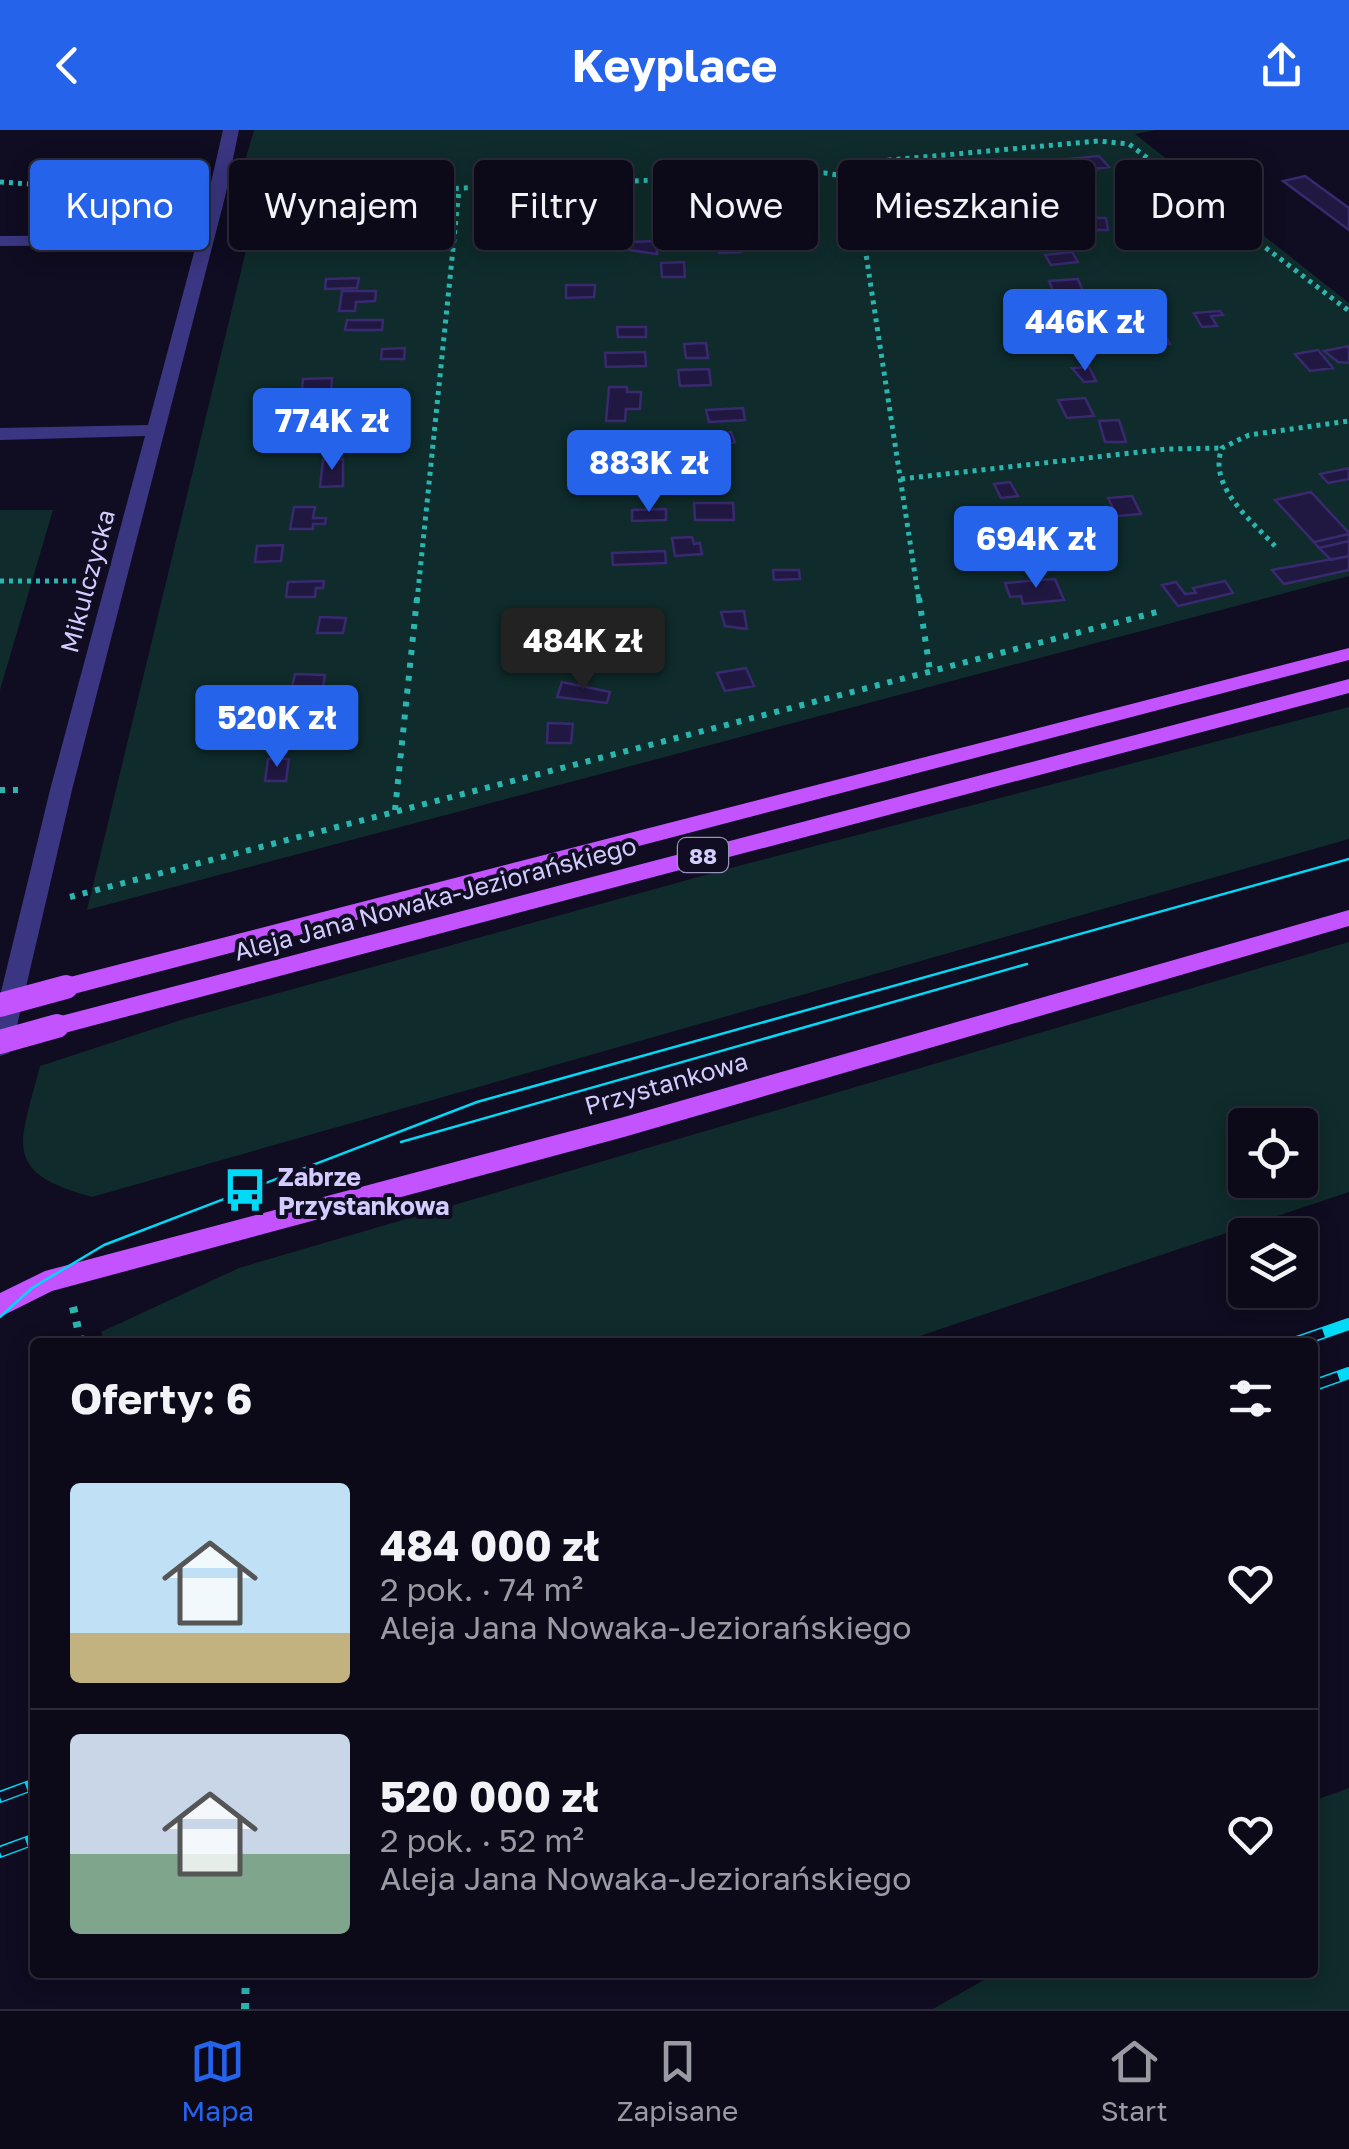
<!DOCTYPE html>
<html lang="pl">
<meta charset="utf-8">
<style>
:root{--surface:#0c0919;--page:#1a1726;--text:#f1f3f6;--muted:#9a9aa2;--line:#2c2a38;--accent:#2563eb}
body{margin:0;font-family:"Golos Text",sans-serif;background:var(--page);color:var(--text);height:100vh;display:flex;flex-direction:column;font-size:38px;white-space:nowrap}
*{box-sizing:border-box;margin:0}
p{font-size:32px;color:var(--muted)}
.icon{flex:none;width:55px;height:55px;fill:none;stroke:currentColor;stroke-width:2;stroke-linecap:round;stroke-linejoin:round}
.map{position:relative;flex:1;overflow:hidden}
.drawer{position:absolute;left:30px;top:1208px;width:1288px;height:640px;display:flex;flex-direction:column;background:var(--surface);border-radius:10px;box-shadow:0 5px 25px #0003,0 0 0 2px var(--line)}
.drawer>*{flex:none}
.top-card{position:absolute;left:30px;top:30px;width:1290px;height:90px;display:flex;gap:20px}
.buttons{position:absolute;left:1228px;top:978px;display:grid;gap:20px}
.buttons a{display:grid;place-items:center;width:90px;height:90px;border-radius:10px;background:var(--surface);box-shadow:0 5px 25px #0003,0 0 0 2px var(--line);font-size:50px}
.price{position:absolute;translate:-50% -85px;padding:0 22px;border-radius:10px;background:var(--accent);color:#fff;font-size:32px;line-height:65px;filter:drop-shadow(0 2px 5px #0008)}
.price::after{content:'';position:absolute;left:50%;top:60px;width:30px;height:22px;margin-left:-15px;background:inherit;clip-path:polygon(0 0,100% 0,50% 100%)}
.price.selected{background:#222;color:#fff}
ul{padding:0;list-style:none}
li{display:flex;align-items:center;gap:30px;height:250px;padding:0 40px}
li+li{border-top:2px solid var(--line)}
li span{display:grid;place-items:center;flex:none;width:280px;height:200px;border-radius:10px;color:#555}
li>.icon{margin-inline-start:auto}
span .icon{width:120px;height:120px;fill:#fffc;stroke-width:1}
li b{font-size:42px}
h2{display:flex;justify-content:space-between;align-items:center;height:120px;padding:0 40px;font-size:42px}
.pill{padding:0 35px;border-radius:10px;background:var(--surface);box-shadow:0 5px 25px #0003,0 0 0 2px var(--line);font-size:35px;line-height:90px}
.pill.selected{background:var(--accent);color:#fff}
header{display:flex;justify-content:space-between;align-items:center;height:130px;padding:0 40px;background:var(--accent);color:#fff;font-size:45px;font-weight:700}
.menu{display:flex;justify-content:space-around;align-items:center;height:140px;border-top:2px solid var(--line);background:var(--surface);font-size:28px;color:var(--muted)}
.menu a{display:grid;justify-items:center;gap:5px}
.menu .selected{color:var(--accent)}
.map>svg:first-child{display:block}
.green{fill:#0f2b2b;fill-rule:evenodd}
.building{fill:#211842;stroke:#39296f;stroke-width:2.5}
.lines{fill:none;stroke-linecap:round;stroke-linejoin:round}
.path-far2{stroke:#2bb5af;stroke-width:5;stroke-dasharray:4 5;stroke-linecap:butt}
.path-far1{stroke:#2bb5af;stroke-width:6;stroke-dasharray:5 8;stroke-linecap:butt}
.path{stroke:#2bb5af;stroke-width:8;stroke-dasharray:6 9;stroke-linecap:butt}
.minor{fill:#3a3681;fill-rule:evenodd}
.major{fill:#c253ff;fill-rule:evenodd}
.tram{stroke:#00daf7;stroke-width:2.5}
.rail-casing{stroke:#00daf7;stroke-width:12}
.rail{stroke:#100c21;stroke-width:9;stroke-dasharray:28;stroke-linecap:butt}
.major-bridge{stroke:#c253ff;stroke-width:24}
.labels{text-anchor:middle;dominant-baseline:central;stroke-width:8;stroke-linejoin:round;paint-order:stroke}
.shield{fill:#100c21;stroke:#9892bc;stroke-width:2.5}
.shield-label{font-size:22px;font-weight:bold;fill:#d3ccff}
.street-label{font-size:25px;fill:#d3ccff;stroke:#100c21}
.poi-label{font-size:25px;font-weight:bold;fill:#d3ccff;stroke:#100c21;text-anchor:start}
</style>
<header><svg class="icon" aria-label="back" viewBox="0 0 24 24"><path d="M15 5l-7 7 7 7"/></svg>Keyplace<svg class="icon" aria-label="share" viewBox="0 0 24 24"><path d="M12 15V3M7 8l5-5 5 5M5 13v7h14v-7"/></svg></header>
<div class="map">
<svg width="1349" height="1879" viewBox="0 0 1349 1879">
<rect width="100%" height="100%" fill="#100c21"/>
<!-- green -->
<path class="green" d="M254 0H1156L1135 4 1349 173V446L87 780 262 54 239 52Z
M0 380H53L0 560Z
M1349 577V709L92 1067C0 1042 20 1015 40 936L184 889 738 736Z
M1349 812V1062L902 1212H104L101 1202 239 1138ZM1245 995H1300V1050H1245Z
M1349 1658V1879H933L996 1843 1312 1842 1313 1671Z"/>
<!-- building -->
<path class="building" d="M1099 26 1109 37 1075 41 1066 29Z
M1305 46 1349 78V100L1283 51Z
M596 64 597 75 561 73 560 65Z
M1084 88H1106L1108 100H1086Z
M738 108 741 122 719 123 716 109Z
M657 111V124L629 120 628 112Z
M1072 122 1078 132 1051 135 1045 125Z
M684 132 685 147H662L661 133Z
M359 148 357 158 325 159 326 149Z
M1078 149 1084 164 1065 165 1062 160 1053 161 1049 151Z
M566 155H595L594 167 566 168Z
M342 161H376L375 171 356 172 355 181H339Z
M1220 181 1223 185 1211 186 1217 196 1202 197 1194 183Z
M1088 182 1091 192 1060 193 1057 183Z
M1156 189 1170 214H1158L1144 190Z
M347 190H383L382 200H345Z
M617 197H646V207H618Z
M1132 208 1138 219 1076 222 1072 213Z
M706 213 708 228H686L684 214Z
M1349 216V233L1338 232 1324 221Z
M405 218 404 229H381L382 219Z
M1318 220 1333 238 1310 241 1295 224Z
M645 222 646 236 606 237 605 223Z
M1089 237 1096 251 1084 252 1072 238Z
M709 239 711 255 680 256 678 240Z
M332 248 331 259 302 260 303 249Z
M609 257H627V262H641L640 279H626L625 291H606Z
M1085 268 1094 286 1067 288 1058 270Z
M312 271H331L329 289 309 290Z
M743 278 745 290 709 292 706 280Z
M1119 290 1126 312H1105L1099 291Z
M731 302 735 312 729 313 730 316 697 315 694 306Z
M612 303 614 322 570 324 569 306Z
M651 321 679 323V333L652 334Z
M343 329V356L320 357 323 330Z
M1349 338V349L1328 353 1320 344Z
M721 340 725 352 698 354 695 342Z
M1010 352 1018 366 1001 368 994 354Z
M1311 362 1349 403V404L1314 412 1275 370Z
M1132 366 1141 384 1117 386 1108 368Z
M694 373H733L734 390H695Z
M294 377H315L313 388H326L325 394H313V399H290Z
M666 379V390L632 391V380Z
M1349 404V411L1319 418 1314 412Z
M692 407 694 414 700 413 702 424 675 426 672 408Z
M1022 407 1028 422 1007 423 1002 408Z
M1349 411V426L1331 430 1319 418Z
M283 415 281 431 255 432 257 416Z
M665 421 666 433 613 435 612 423Z
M1349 426V440L1284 454 1272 440Z
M773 440H799L800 449 774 450Z
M1055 449 1064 470 1023 474 1021 466 1010 467 1005 453Z
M324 451 323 458H316L315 467H286L288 452Z
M1225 451 1233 463 1178 476 1162 455 1176 452 1185 464 1196 463 1193 458Z
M744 481 747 499 725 496 721 482Z
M320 487 346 488 343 503H317Z
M629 494H663V512H629Z
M746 538 754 556 725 561 717 543Z
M295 544 325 545 322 562 291 561Z
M562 552 610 562 607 573 557 567Z
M277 588 312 589 308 607 274 606Z
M548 593 573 594 571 613H547Z
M268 629H289L286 651H265Z"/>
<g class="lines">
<!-- path-far2 -->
<path class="path-far2" d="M845 44 879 31 1098 11 1129 14 1349 181
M0 52 186 64
M248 67 825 43 850 47 856 59 919 471
M901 349 1167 319 1223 318
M1275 416C1252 391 1207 356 1222 318L1249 305 1349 291
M0 451H84
M417 471 459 60"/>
<!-- path-far1 -->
<path class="path-far1" d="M919 468 930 541
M0 660H24
M395 680 417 468
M70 767 1157 482"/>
<!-- path -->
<path class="path" d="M73 1177 81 1212
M245 1879 246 1842"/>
<!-- minor -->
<path class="minor" d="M223 0H239L225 67 72 660 12 917 9 923 0 926V866L50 660 145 306 0 310V298L148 295 196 115 0 116V106L199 105Z"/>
<!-- major -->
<path class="major" d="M1349 518V530L66 866 54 857 66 848Z
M1349 549V563L57 905 45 896 57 887Z
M1349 780V796L624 1007 52 1161 0 1187V1163L45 1141 624 987Z"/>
<!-- tram -->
<path class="tram" d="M401 1012 1027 834
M0 1187 32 1158 104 1115 477 972 1349 729"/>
<!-- rail casing -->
<g class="rail-casing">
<path id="rail" d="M1297 1212 1349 1194
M1312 1256 1349 1243
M0 1667 35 1654
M0 1722 35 1709"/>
</g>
<!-- rail -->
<use href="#rail" class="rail"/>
<!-- major-bridge -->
<path class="major-bridge" d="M0 875 66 857
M0 912 57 896"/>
</g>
<!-- icons -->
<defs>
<g id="bus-bare" transform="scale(3.45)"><path d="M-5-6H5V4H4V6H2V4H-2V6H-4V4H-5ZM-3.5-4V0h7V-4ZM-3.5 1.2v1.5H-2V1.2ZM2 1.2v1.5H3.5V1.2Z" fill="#00daf7" stroke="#100c21" stroke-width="2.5" paint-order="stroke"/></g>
</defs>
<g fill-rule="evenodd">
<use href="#bus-bare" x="245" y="1060"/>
</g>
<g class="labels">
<!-- shield labels -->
<rect class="shield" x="678" y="708" width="50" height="34" rx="8"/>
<g class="shield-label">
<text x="703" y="725">88</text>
</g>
<!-- street labels -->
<g class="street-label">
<text transform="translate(87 451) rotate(-75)">Mikulczycka</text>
<text transform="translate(435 768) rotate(-15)">Aleja Jana Nowaka-Jeziorańskiego</text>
<text transform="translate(666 953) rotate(-16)">Przystankowa</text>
</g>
<!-- poi labels -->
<g class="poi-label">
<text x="278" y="1046">Zabrze<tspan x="278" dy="29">Przystankowa</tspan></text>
</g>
</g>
</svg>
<div class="buttons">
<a><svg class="icon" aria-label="locate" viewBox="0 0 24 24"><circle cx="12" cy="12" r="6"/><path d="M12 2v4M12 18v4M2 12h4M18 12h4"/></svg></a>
<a><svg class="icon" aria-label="layers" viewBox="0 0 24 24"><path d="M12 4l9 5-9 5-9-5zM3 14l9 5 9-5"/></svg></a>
</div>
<b class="price" style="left:1085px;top:244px">446K zł</b>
<b class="price" style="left:332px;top:343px">774K zł</b>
<b class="price" style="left:649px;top:385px">883K zł</b>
<b class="price" style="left:1036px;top:461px">694K zł</b>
<b class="price selected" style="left:583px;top:563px">484K zł</b>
<b class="price" style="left:277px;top:640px">520K zł</b>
<div class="top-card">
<a class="pill selected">Kupno</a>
<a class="pill">Wynajem</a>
<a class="pill">Filtry</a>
<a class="pill">Nowe</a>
<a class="pill">Mieszkanie</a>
<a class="pill">Dom</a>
</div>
<section class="drawer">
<h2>Oferty: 6<svg class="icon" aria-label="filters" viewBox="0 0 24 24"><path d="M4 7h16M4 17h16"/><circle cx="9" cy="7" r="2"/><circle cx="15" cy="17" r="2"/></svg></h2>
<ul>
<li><span style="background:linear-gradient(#bfe0f5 75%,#c2b280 0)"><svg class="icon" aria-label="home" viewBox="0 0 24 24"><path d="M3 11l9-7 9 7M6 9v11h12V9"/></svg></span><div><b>484 000 zł</b><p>2 pok. · 74 m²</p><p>Aleja Jana Nowaka-Jeziorańskiego</p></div><svg class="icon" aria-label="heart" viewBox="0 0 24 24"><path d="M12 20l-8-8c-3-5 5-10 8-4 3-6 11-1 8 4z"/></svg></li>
<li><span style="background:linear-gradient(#c9d6e8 60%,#7fa58c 0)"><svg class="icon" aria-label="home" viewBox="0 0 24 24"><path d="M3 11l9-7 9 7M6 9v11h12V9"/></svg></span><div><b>520 000 zł</b><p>2 pok. · 52 m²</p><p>Aleja Jana Nowaka-Jeziorańskiego</p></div><svg class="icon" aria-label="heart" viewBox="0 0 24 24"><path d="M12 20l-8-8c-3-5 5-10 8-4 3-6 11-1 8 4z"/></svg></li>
</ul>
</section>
</div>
<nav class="menu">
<a class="selected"><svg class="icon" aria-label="map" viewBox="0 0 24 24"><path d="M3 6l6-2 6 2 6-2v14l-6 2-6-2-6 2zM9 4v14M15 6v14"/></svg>Mapa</a>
<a><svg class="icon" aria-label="saved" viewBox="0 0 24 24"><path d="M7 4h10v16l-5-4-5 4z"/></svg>Zapisane</a>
<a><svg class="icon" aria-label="home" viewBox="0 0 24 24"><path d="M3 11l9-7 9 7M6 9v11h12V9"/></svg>Start</a>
</nav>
